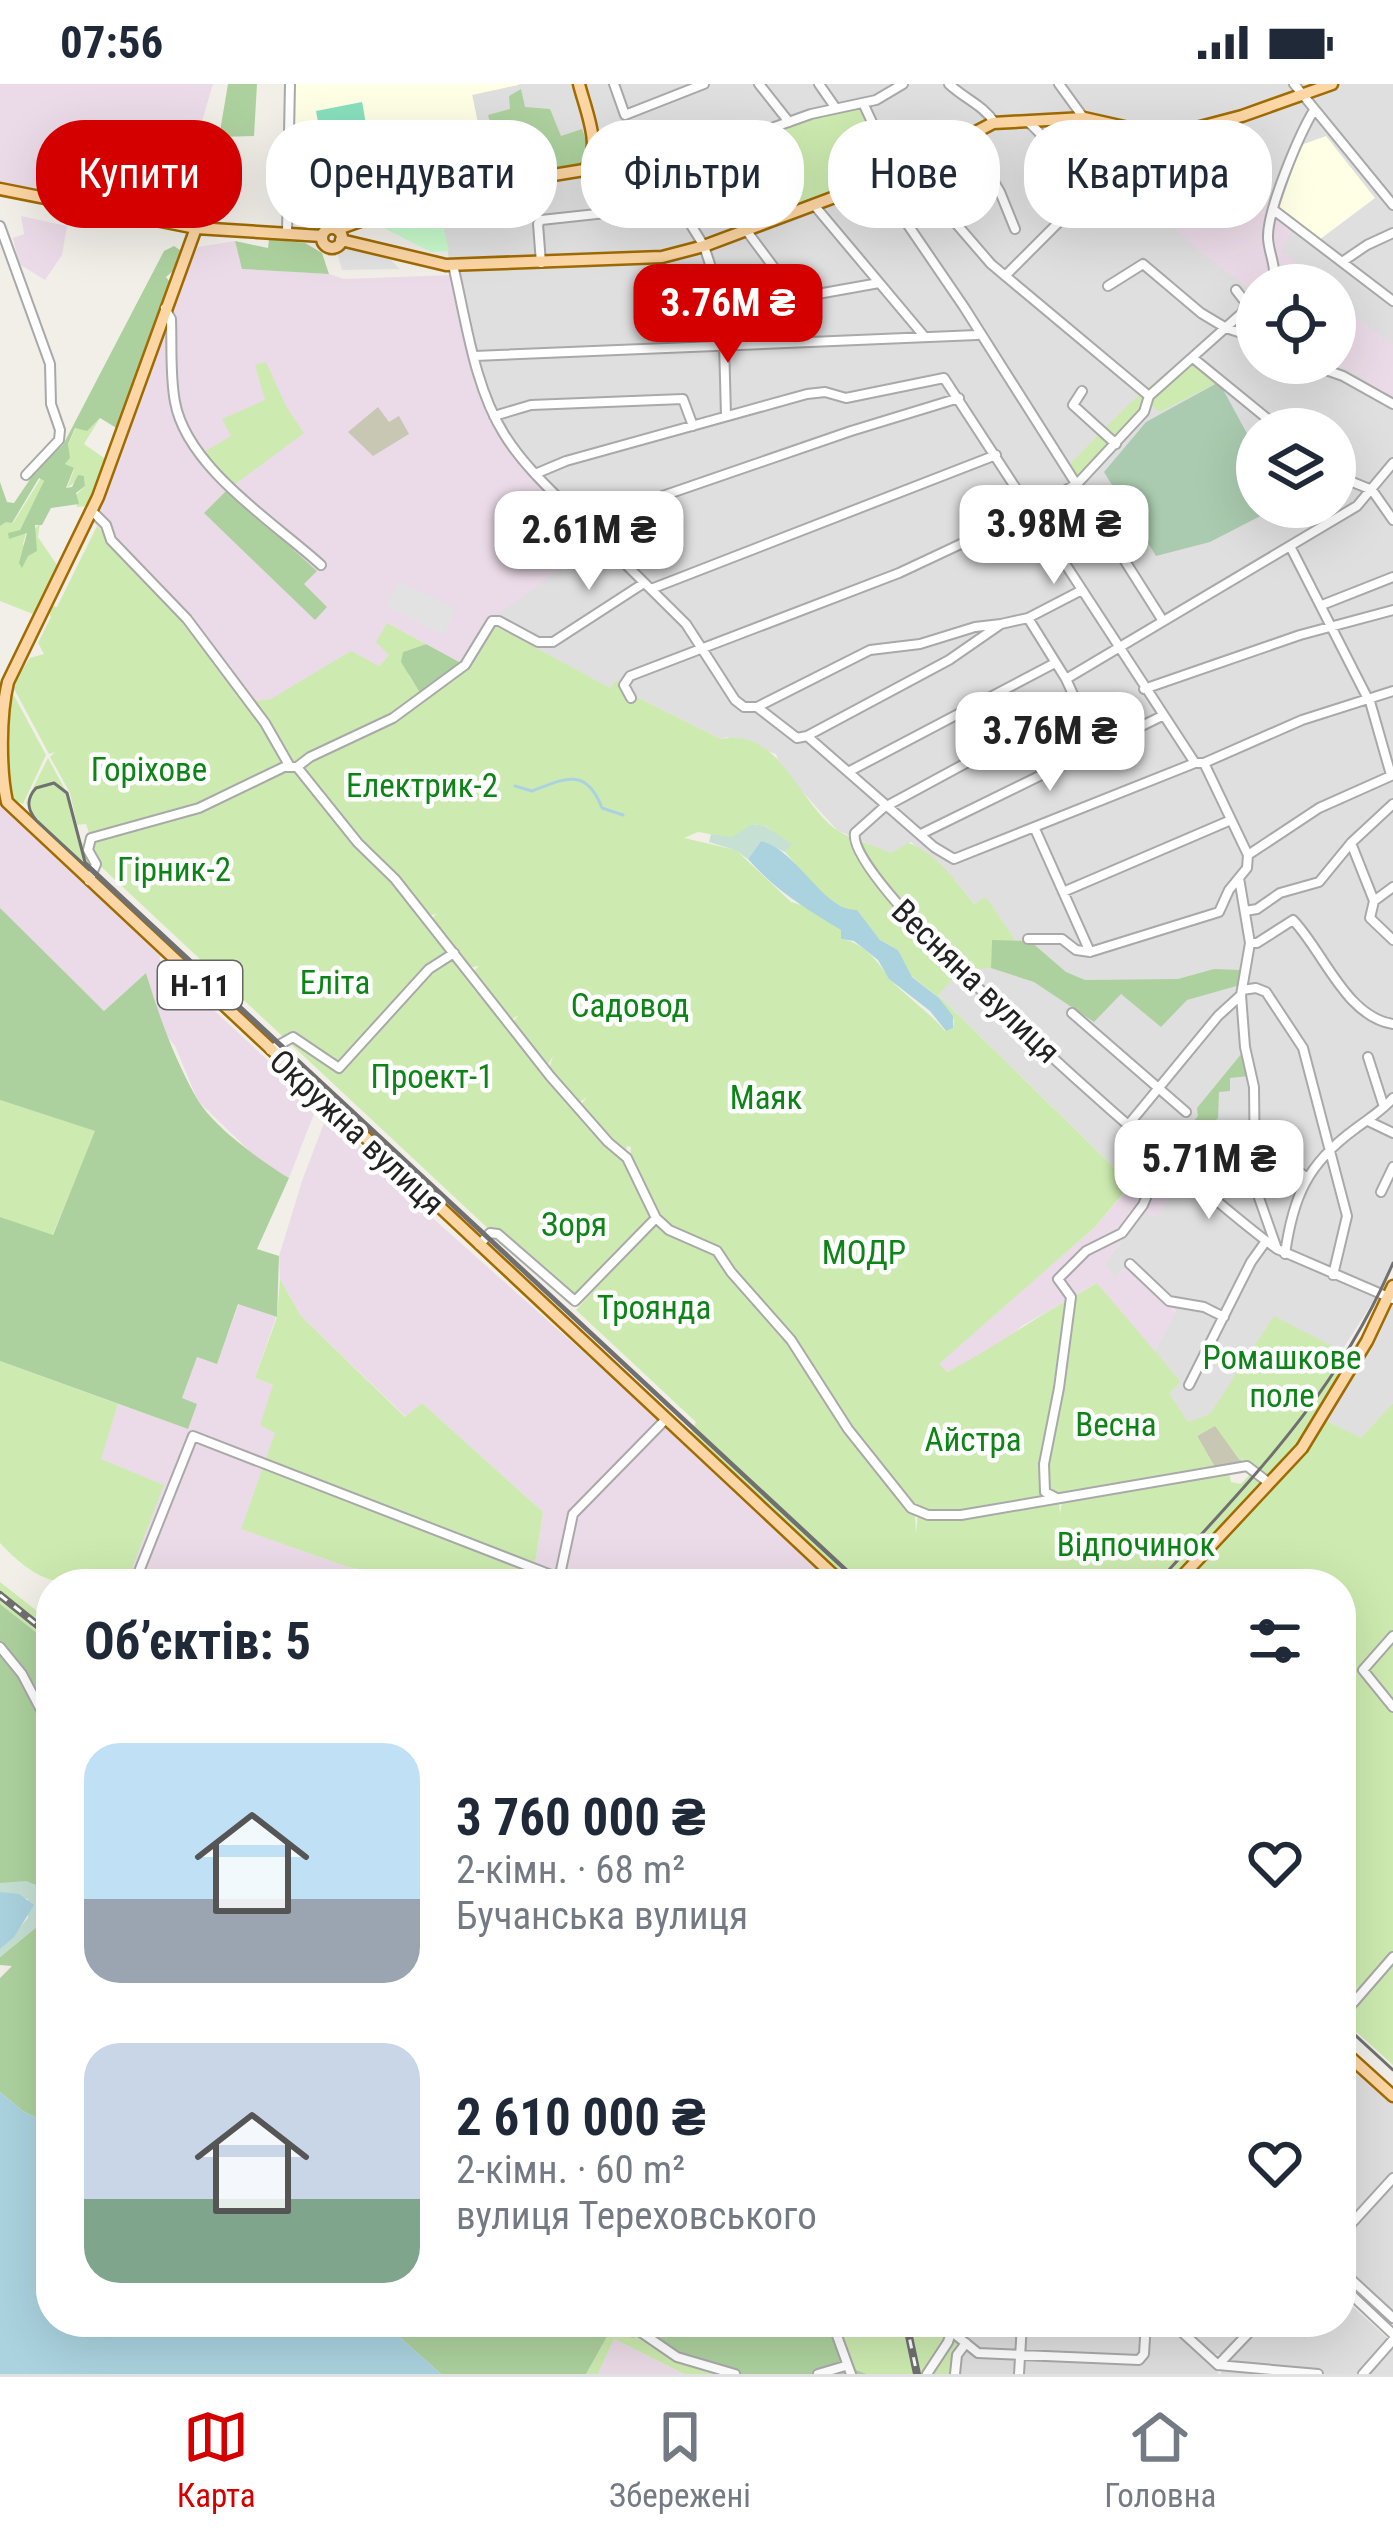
<!DOCTYPE html>
<html lang="uk">
<meta charset="utf-8">
<style>
:root{--surface:#fff;--page:#f2f2f3;--text:#1f2937;--muted:#747a83;--line:#e0e1e3;--accent:#d40000}
body{margin:0;font-family:"Roboto Condensed",sans-serif;background:var(--page);color:var(--text);height:100vh;display:flex;flex-direction:column;font-size:45px;white-space:nowrap}
*{box-sizing:border-box;margin:0}
p{font-size:39px;color:var(--muted)}
.icon{flex:none;width:66px;height:66px;fill:none;stroke:currentColor;stroke-width:2;stroke-linecap:round;stroke-linejoin:round}
.map{position:relative;flex:1;overflow:hidden}
.details{position:absolute;left:36px;top:1485px;width:1320px;height:768px;display:flex;flex-direction:column;background:var(--surface);border-radius:48px;box-shadow:0 12px 48px #0002}
.details>*{flex:none}
.hud{position:absolute;left:36px;top:36px;width:1323px;height:108px;display:flex;gap:24px}
.fabs{position:absolute;left:1236px;top:180px;display:grid;gap:24px}
.fabs a{display:grid;place-items:center;width:120px;height:120px;border-radius:50%;background:var(--surface);box-shadow:0 12px 48px #0002;font-size:60px}
.price{position:absolute;translate:-50% -102px;padding:0 27px;border-radius:24px;background:#fff;color:#222;font-size:39px;line-height:78px;filter:drop-shadow(0 3px 6px #0008)}
.price::after{content:'';position:absolute;left:50%;top:72px;width:36px;height:27px;margin-left:-18px;background:inherit;clip-path:polygon(0 0,100% 0,50% 100%)}
.price.on{background:var(--accent);color:#fff}
ul{padding:0;list-style:none}
li{display:flex;align-items:center;gap:36px;height:300px;padding:0 48px}
li span{display:grid;place-items:center;flex:none;width:336px;height:240px;border-radius:36px;color:#555}
li>.icon{margin-inline-start:auto}
span .icon{width:144px;height:144px;fill:#fffc;stroke-width:1}
li b{font-size:51px}
h2{display:flex;justify-content:space-between;align-items:center;height:144px;padding:0 48px;font-size:51px}
.chip{padding:0 42px;border-radius:48px;background:var(--surface);box-shadow:0 12px 48px #0002;font-size:42px;line-height:108px}
.chip.on{background:var(--accent);color:#fff}
.status{display:flex;justify-content:space-between;align-items:center;height:84px;padding:0 60px;background:var(--surface);direction:ltr}
.status svg{height:33px;fill:currentColor}
.tab-bar{display:flex;justify-content:space-around;align-items:center;height:168px;border-top:3px solid var(--line);background:var(--surface);font-size:33px;color:var(--muted)}
.tab-bar a{display:grid;justify-items:center;gap:6px}
.tab-bar .on{color:var(--accent)}
.map>svg:first-child{display:block}
.residential{fill:#e0dfdf;fill-rule:evenodd}
.industrial{fill:#ebdbe8}
.education{fill:#ffffe5}
.construction{fill:#c7c7b4}
.grass{fill:#cdebb0;fill-rule:evenodd}
.forest{fill:#add19e}
.wetland{fill:#c6e0d4}
.cemetery{fill:#aacbaf}
.park{fill:#c8facc}
.pitch{fill:#88e0be}
.parking{fill:#e2e2e2}
.water{fill:#aad3df}
.lines{fill:none;stroke-linecap:round;stroke-linejoin:round}
.stream{stroke:#aad3df;stroke-width:3}
.minor-casing{stroke:#a9a9a9;stroke-width:12}
.major-casing{stroke:#a06b00;stroke-width:15}
.minor{stroke:#fff;stroke-width:8}
.major{stroke:#fcd6a4;stroke-width:10}
.tram{stroke:#707070;stroke-width:3}
.rail-casing{stroke:#707070;stroke-width:8}
.rail{stroke:#fff;stroke-width:3;stroke-dasharray:9;stroke-linecap:butt}
.labels{text-anchor:middle;dominant-baseline:central;stroke-width:9;stroke-linejoin:round;paint-order:stroke}
.shield{fill:#fff;stroke:#646464;stroke-width:3}
.shield-label{font-size:30px;font-weight:bold;fill:#222}
.park-label{font-size:33px;fill:#0c8416;stroke:#fff}
.street-label{font-size:33px;fill:#222;stroke:#fff}
</style>
<div class="status"><b>07:56</b><svg viewBox="0 0 49 12"><path d="M0 12V9h3v3zM5 12V6h3v6zM10 12V3h3v9zM15 12V0h3v12zM26 1h20v11H26zM47 4h2v5h-2z"/></svg></div>
<div class="map">
<svg width="1393" height="2290" viewBox="0 0 1393 2290">
<rect width="100%" height="100%" fill="#f2efe9"/>
<!-- residential -->
<path class="residential" d="M523 0H576L591 64 588 78 490 97 472 10Z
M579 0H1393V1176L1379 1208 1341 1268 1274 1233 1210 1331 1188 1339 1168 1309 1181 1298 1154 1268 1176 1227 1126 1183 1115 1194 1104 1181 1142 1128 1164 1110 1160 1068 1131 1100 937 910 961 886 986 814 974 820 956 797 911 758 891 770 837 746 781 684 776 670 727 653 721 655 633 611 616 596 610 605 488 538 558 470 557 460 538 431 553 417 518 376 489 334 452 191 437 110 593 73ZM1257 201H1335V279H1257ZM1257 345H1335V423H1257Z
M1393 1202V1319L1361 1355 1323 1335Z
M1341 1970 1393 2017V2226L1341 2179Z
M1341 2212 1393 2259V2290H1221V2282L1263 2238H1341Z
M954 2238H1256L1225 2270H1208L1218 2281V2290H955Z"/>
<!-- industrial -->
<path class="industrial" d="M0 0H213L173 135 5 103 0 99Z
M1220 71 1240 97 1278 119 1275 128 1294 142 1281 167 1326 201H1257V210L1200 168 1155 126 1177 102 1184 107Z
M21 132 67 142 62 171 45 196 19 180 13 154 24 150Z
M235 157 243 185 329 190 344 195 452 191 489 334 518 376 554 417 538 431 566 480 488 538 461 579 387 539 389 571 379 582 271 615 253 617 246 614 91 435 172 208 198 163Z
M1335 208 1354 222 1350 228 1393 261V316L1359 291 1332 279Z
M0 718 162 870 159 875 317 1022 289 1094 260 1077 198 1017 175 962 165 950 146 889 104 927 6 832 0 824Z
M331 1033 398 1097 400 1105 637 1316 834 1500H532L543 1428 422 1319 406 1333 301 1232 280 1195 279 1172 302 1097 324 1039Z
M1160 1067 1184 1088 1165 1109 1170 1114 1156 1133 1142 1128 1104 1181 1115 1193 1127 1183 1176 1228 1154 1268 1097 1199 1022 1242 1002 1260 947 1288 938 1280 1095 1143Z
M239 1219 276 1233 255 1294 273 1301 276 1349 242 1445 345 1482 426 1500H126L163 1401 100 1375 118 1320 188 1345 182 1314 197 1272 217 1279Z
M614 2255 684 2290H598Z"/>
<!-- education -->
<path class="education" d="M293 0H518V1L472 11 490 97 290 131Z
M1326 52 1375 114 1319 156 1279 125 1301 61Z"/>
<!-- construction -->
<path class="construction" d="M378 323 389 338 399 332 409 350 373 372 348 348Z
M1215 1341 1239 1375 1246 1379 1217 1387 1197 1352Z"/>
<!-- grass -->
<path class="grass" d="M863 20 896 90 799 126 772 43Z
M1219 244 1194 274 1222 296 1160 328 1149 320 1078 399 1067 383 1129 320Z
M266 278 286 322 304 349 234 401 204 368 231 352 222 335 265 316 255 281Z
M100 334 84 360 107 376 88 422 77 423 75 412 85 402 84 391 67 404 74 386 65 380 70 374 67 363 76 343H91Z
M41 394 44 398 20 446 8 452 26 449 23 460 28 472 33 447 40 439 38 453 57 481 33 530 0 517V442L6 437 13 439Z
M97 442C163 518 238 591 285 680L199 722 90 752 86 740 77 741 70 709 50 673 55 668 49 670 12 601 30 574 44 570 38 559 51 533 49 528 53 522 57 523Z
M488 538 610 604 616 596 633 611 721 655C780 643 797 718 837 746 852 756 874 761 891 769L908 759C933 766 958 799 974 820L986 813 1015 856 1000 858 991 869V884L961 886 938 911 1131 1100 1095 1143 939 1280 947 1288C990 1266 1027 1239 1069 1215L1048 1348 1046 1413 936 1431 912 1423 849 1344 841 1324 792 1255 732 1187 724 1172 662 1139 630 1075 631 1063 627 1062 625 1070 620 1067 579 1023 587 1013 576 1021 548 988 553 972 546 984 511 940 519 931 509 937 472 889 479 882 468 884 431 835 437 830 426 832 301 683 310 675 394 636 465 582 461 579ZM752 740 766 742 789 761 785 768C803 787 830 826 857 827L880 856 898 866 909 890 939 914 954 936 953 944 945 947C930 928 897 906 887 891 876 875 862 858 841 855V846L808 823 791 818 736 766 684 754 698 748 732 754Z
M387 539 426 560 403 568 409 592 420 609 404 624 296 681 290 679 253 617 271 615 351 567 379 582 389 571 376 558Z
M10 604 46 671 23 720 17 717 13 720 4 696Z
M48 674 67 709 77 749 94 781 92 791C69 770 34 750 26 718Z
M293 684 392 797 619 1071 652 1131 570 1221 96 778 90 758 201 727Z
M0 1016 96 1047 52 1152 0 1133Z
M655 1140 714 1168 789 1258 915 1430 916 1449 918 1430 938 1436 1059 1418 1060 1430 1062 1417 1229 1389 1231 1398 1241 1400 1252 1388 1262 1400 1170 1500H851L690 1350 696 1338 576 1226Z
M280 1195 301 1232 405 1333 422 1319 543 1428 532 1500H426L345 1482 241 1445 275 1349 260 1341 273 1301 255 1294 277 1233Z
M1097 1199 1181 1298 1169 1309 1188 1338 1210 1330 1274 1232 1353 1273 1315 1338 1269 1392 1239 1375 1215 1342 1197 1352 1217 1387 1054 1412 1048 1409 1047 1379 1073 1213Z
M0 1277 118 1320 101 1375 164 1401 126 1500C65 1500 45 1507 0 1459Z
M1393 1319V1981L1341 1934V1500H1175L1323 1335 1361 1354Z
M0 1498 51 1538V1560L0 1520Z
M832 2238H954L952 2248 966 2259 957 2271 955 2290H867L845 2282Z
M639 2247 726 2290H684L614 2255 598 2290H586L609 2249 627 2252Z"/>
<!-- forest -->
<path class="forest" d="M228 0H257L254 52 219 53Z
M521 5 525 23 550 25 561 52 582 45 588 62 582 82 493 94 489 75 504 67 501 49 492 46 488 31 510 25 509 12Z
M269 155 305 159 322 169 329 190 242 185 235 157 268 164Z
M174 162 180 166 173 187 166 193 170 198 118 345 100 334 87 347 75 344 68 360 70 374 65 380 74 384 66 404 72 403 78 391 84 392 85 402 76 409 79 420 51 424 42 441H35L37 467 28 472 22 484 19 479 27 449 9 455 8 449 20 446 44 397 39 394 12 439 6 438 0 442V398L7 418 14 419 39 382 63 361 164 167Z
M227 406 317 487 304 500 327 523 315 536 204 429Z
M426 560 461 579 420 609 401 578 403 568Z
M0 824 104 927 146 889C159 932 174 974 196 1013 212 1042 261 1077 289 1094L257 1165 279 1172 277 1233 238 1220 217 1280 197 1273 182 1314 197 1320 188 1345 0 1277V1133L53 1151 95 1047 0 1016Z
M992 856 1030 857 1066 888 1085 896 1178 895 1214 885 1240 886V901L1187 916 1161 943 1121 910 1094 938 1034 898 991 884Z
M1242 969 1249 992 1230 994V1007L1219 1008 1218 1034 1175 1081 1160 1067 1183 1041 1191 1040 1198 1032 1197 1024Z
M0 1520 51 1560V1740C31 1775 51 1782 51 1816L34 1800 0 1799Z
M51 1831V2041L23 2027 0 2008V1894L12 1882 0 1881V1873Z
M383 2238H832L845 2282 867 2290H726L697 2280 640 2248 634 2254 609 2249 586 2290H441Z"/>
<!-- wetland -->
<path class="wetland" d="M752 740 765 742 792 760 785 768 761 757 748 775 735 766 709 758 711 750 732 753Z
M26 1797C44 1803 51 1813 51 1831L0 1873V1865L28 1834V1815L0 1808V1799Z"/>
<!-- cemetery -->
<path class="cemetery" d="M1219 298 1257 368V423H1278L1210 458 1156 472 1104 388 1146 338Z"/>
<!-- park -->
<path class="park" d="M436 113 449 167 431 168 370 137Z"/>
<!-- pitch -->
<path class="pitch" d="M362 18 376 94 330 103 316 27Z"/>
<!-- parking -->
<path class="parking" d="M341 163 391 176 400 185 342 186 337 168Z
M398 497 456 525 444 551 386 522Z"/>
<!-- water -->
<path class="water" d="M761 757C799 767 823 827 857 826L880 856 898 866 912 893 939 914 953 932V944L946 947 930 927 889 895 878 876 854 857 841 855V846C806 825 775 806 748 775Z
M0 1808 19 1810 34 1821 14 1853 0 1865Z
M0 2008 23 2027 51 2041V2238H383L441 2290H0Z"/>
<g class="lines">
<!-- stream -->
<path class="stream" d="M515 702 532 707C564 695 586 682 602 724L623 731"/>
<!-- minor casing -->
<g class="minor-casing">
<path id="minor" d="M614 0 625 31 704 0
M759 0 789 38
M819 0 835 23
M949 0C965 15 983 21 995 39
M1059 0 1083 33
M1294 0 1393 121
M864 21 896 90
M1028 38C1052 57 1065 90 1084 113
M966 51 1000 108 1015 145
M591 79 605 85 673 79 811 30 876 16 903 0
M655 83 704 162 723 220 726 332
M909 85 991 180 1149 312
M878 97 964 223 1163 537
M814 121 924 252
M1275 127 1393 217
M0 142 50 280 51 320 60 346 59 356 26 391
M746 146 781 193
M287 149 290 0
M1342 178 1367 161 1393 149
M541 179 538 140 541 136 680 121
M453 181C466 236 474 302 504 350 525 384 556 411 584 439L851 347 959 314
M1005 192 1084 113 1152 72 1168 49
M1272 201C1278 183 1269 172 1268 154 1267 126 1299 51 1314 26
M1108 202 1143 180 1201 229 1226 244 1257 254
M812 211 879 199
M165 224 171 235C172 262 170 292 175 318 187 384 275 439 321 481
M475 272 977 251
M1193 274 1280 345
M1306 279 1343 292 1393 320
M1082 307 1073 321 1116 360
M1149 312 1242 229 1246 219 1236 206
M494 332 531 321 683 315 693 342
M535 390 566 377 807 310 825 308 846 314 944 294 1195 679
M1335 391 1372 406 1393 436
M91 426 106 441 111 456 187 535 265 639 289 681
M584 439 686 540 735 616 744 623H757L870 566 920 560 975 543 1001 540
M1291 464 1368 615
M651 505 996 371
M1322 521 1393 493
M1028 534 1066 595 1077 619 883 724 855 749C843 803 1216 1121 1277 1165
M1066 595 1357 422 1393 379
M1144 605 1300 551 1393 526
M631 614 624 601 630 592 899 489 1033 426 1078 399 1144 328 1149 312
M1369 614 1391 691
M757 623 797 654 807 652 949 576 1001 540 1028 534 1082 506
M807 652 934 763 954 775 1195 679H1204L1302 636 1393 607
M1204 679 1248 771
M297 683 358 759 395 795 550 992 608 1058 627 1074 656 1134 669 1146 717 1167 731 1188 791 1256 848 1345 911 1424 928 1431H961L1247 1382 1269 1399
M848 688 1055 579
M1035 745 1090 868
M921 750 1162 632
M1351 759 1374 817 1393 803
M1239 794 1250 859 1241 911 1245 963 1254 1003 1255 1089 1257 1108 1277 1165 1393 1215
M89 797 96 780 88 766 91 754 199 724 284 683H297L310 673 393 634 465 581 492 537H499L538 558H553L644 499
M1063 808 1231 736
M1374 817 1370 834 1393 856
M1245 827 1257 825 1280 809 1319 798 1351 759 1393 720
M1028 855H1062L1076 866 1090 868 1219 828 1229 806 1247 784 1248 771 1319 724 1393 691
M1251 859H1257L1293 836C1323 867 1346 933 1393 940
M1242 906 1256 904 1266 908 1303 964 1347 1132 1333 1191
M1072 929 1186 1028
M270 966 293 953 339 984 429 885 454 869
M1368 973 1384 1023
M1368 1037 1393 1049
M1129 1040 1218 932 1241 911
M1279 1059H1288L1290 1081 1306 1093
M1381 1108 1393 1083
M1209 1110 1244 1081 1255 1080
M479 1161 490 1149 498 1150 575 1217 656 1134
M1285 1170C1293 1113 1307 1080 1355 1045 1368 1035 1382 1027 1393 1014
M1130 1180 1169 1217 1204 1223 1224 1233
M1189 1301 1251 1178 1266 1157
M1055 1413 1045 1408 1044 1380 1059 1304 1071 1213 1058 1195 1086 1167 1122 1149 1143 1121 1159 1083 1168 1075
M134 1500 193 1352 559 1494
M558 1500 573 1430 666 1335
M1393 1552 1363 1586 1393 1623
M0 1563 22 1590 51 1645
M1341 1933 1393 1873
M1341 2151 1393 2094
M1341 2186 1393 2234
M1341 2201 1393 2250
M626 2238 677 2273 735 2290
M832 2238 851 2290
M1171 2238 1218 2281
M952 2248 978 2269 1139 2276 1144 2270 1146 2238
M1219 2280 1259 2238
M1218 2281 1318 2290
M818 2290 845 2282
M927 2290 948 2258 954 2238
M955 2290 957 2271 966 2259
M1019 2290 1022 2240
M1363 2290 1393 2256"/>
</g>
<!-- major casing -->
<g class="major-casing">
<path id="major" d="M0 105 196 144 322 152
M196 144 98 413 8 598C0 631 0 686 7 718L843 1500
M322 154a10 10 0 1 1 20 0a10 10 0 1 1-20 0Z
M338 145 437 110 584 86C604 66 585 25 579 0
M341 156 446 181 662 173 704 162 896 90 993 39 1084 34 1142 47 1181 48 1242 32 1332 0
M1175 1500 1302 1364 1367 1257 1393 1202
M1341 1965 1393 2012"/>
</g>
<!-- minor -->
<use href="#minor" class="minor"/>
<!-- major -->
<use href="#major" class="major"/>
<!-- tram -->
<path class="tram" d="M860 1500 36 736C27 725 26 715 36 704L54 699 67 709 85 778 862 1500
M1156 1500C1252 1394 1335 1313 1393 1179
M1341 1938 1393 1986"/>
<!-- rail casing -->
<g class="rail-casing">
<path id="rail" d="M0 1511 51 1552
M906 2238 917 2290"/>
</g>
<!-- rail -->
<use href="#rail" class="rail"/>
</g>
<g class="labels">
<!-- shield labels -->
<rect class="shield" x="158" y="877" width="84" height="48" rx="9"/>
<g class="shield-label">
<text x="200" y="901">Н-11</text>
</g>
<!-- park labels -->
<g class="park-label">
<text x="149" y="685">Горіхове</text>
<text x="422" y="701">Електрик-2</text>
<text x="174" y="785">Гірник-2</text>
<text x="335" y="898">Еліта</text>
<text x="630" y="921">Садовод</text>
<text x="432" y="992">Проект-1</text>
<text x="766" y="1013">Маяк</text>
<text x="574" y="1140">Зоря</text>
<text x="864" y="1168">МОДР</text>
<text x="654" y="1223">Троянда</text>
<text x="1282" y="1273">Ромашкове<tspan x="1282" dy="38">поле</tspan></text>
<text x="1116" y="1340">Весна</text>
<text x="973" y="1355">Айстра</text>
<text x="1136" y="1460">Відпочинок</text>
</g>
<!-- street labels -->
<g class="street-label">
<text transform="translate(976 897) rotate(44)">Весняна вулиця</text>
<text transform="translate(357 1048) rotate(43)">Окружна вулиця</text>
</g>
</g>
</svg>
<div class="fabs">
<a><svg class="icon" aria-label="locate" viewBox="0 0 24 24"><circle cx="12" cy="12" r="6"/><path d="M12 2v4M12 18v4M2 12h4M18 12h4"/></svg></a>
<a><svg class="icon" aria-label="layers" viewBox="0 0 24 24"><path d="M12 4l9 5-9 5-9-5zM3 14l9 5 9-5"/></svg></a>
</div>
<b class="price on" style="left:728px;top:282px">3.76M ₴</b>
<b class="price" style="left:1054px;top:503px">3.98M ₴</b>
<b class="price" style="left:589px;top:509px">2.61M ₴</b>
<b class="price" style="left:1050px;top:710px">3.76M ₴</b>
<b class="price" style="left:1209px;top:1138px">5.71M ₴</b>
<div class="hud">
<a class="chip on">Купити</a>
<a class="chip">Орендувати</a>
<a class="chip">Фільтри</a>
<a class="chip">Нове</a>
<a class="chip">Квартира</a>
</div>
<section class="details">
<h2>Об’єктів: 5<svg class="icon" aria-label="filters" viewBox="0 0 24 24"><path d="M4 7h16M4 17h16"/><circle cx="9" cy="7" r="2"/><circle cx="15" cy="17" r="2"/></svg></h2>
<ul>
<li><span style="background:linear-gradient(#bfe0f5 65%,#9aa5b1 0)"><svg class="icon" aria-label="home" viewBox="0 0 24 24"><path d="M3 11l9-7 9 7M6 9v11h12V9"/></svg></span><div><b>3 760 000 ₴</b><p>2-кімн. · 68 m²</p><p>Бучанська вулиця</p></div><svg class="icon" aria-label="heart" viewBox="0 0 24 24"><path d="M12 20l-8-8c-3-5 5-10 8-4 3-6 11-1 8 4z"/></svg></li>
<li><span style="background:linear-gradient(#c9d6e8 65%,#7fa58c 0)"><svg class="icon" aria-label="home" viewBox="0 0 24 24"><path d="M3 11l9-7 9 7M6 9v11h12V9"/></svg></span><div><b>2 610 000 ₴</b><p>2-кімн. · 60 m²</p><p>вулиця Тереховського</p></div><svg class="icon" aria-label="heart" viewBox="0 0 24 24"><path d="M12 20l-8-8c-3-5 5-10 8-4 3-6 11-1 8 4z"/></svg></li>
</ul>
</section>
</div>
<nav class="tab-bar">
<a class="on"><svg class="icon" aria-label="map" viewBox="0 0 24 24"><path d="M3 6l6-2 6 2 6-2v14l-6 2-6-2-6 2zM9 4v14M15 6v14"/></svg>Карта</a>
<a><svg class="icon" aria-label="saved" viewBox="0 0 24 24"><path d="M7 4h10v16l-5-4-5 4z"/></svg>Збережені</a>
<a><svg class="icon" aria-label="home" viewBox="0 0 24 24"><path d="M3 11l9-7 9 7M6 9v11h12V9"/></svg>Головна</a>
</nav>
